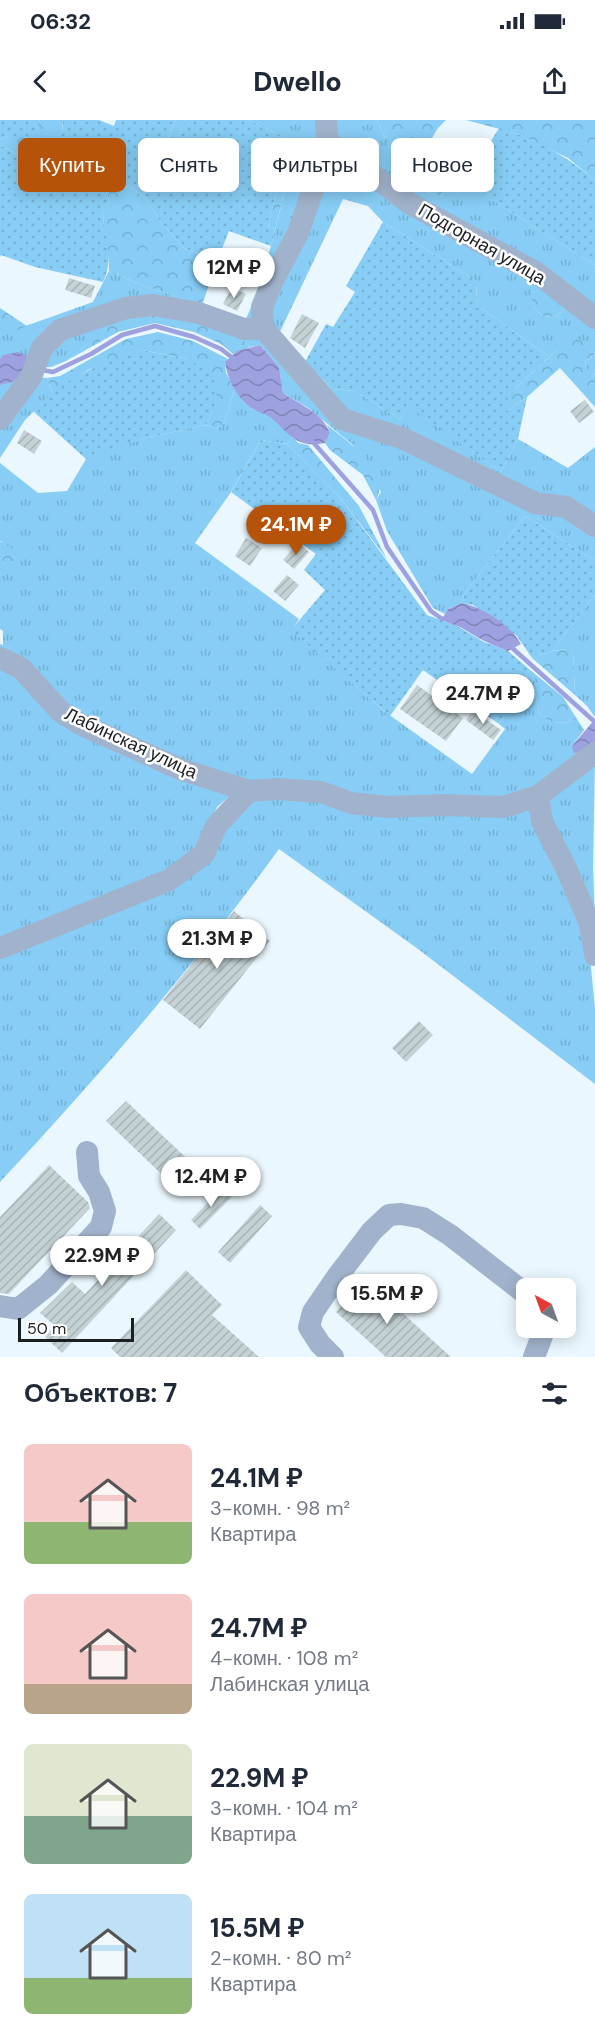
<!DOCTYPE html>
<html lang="ru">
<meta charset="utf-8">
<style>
:root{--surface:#fff;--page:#f2f2f3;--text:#1f2937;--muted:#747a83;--accent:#b45309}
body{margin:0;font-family:"DM Sans",sans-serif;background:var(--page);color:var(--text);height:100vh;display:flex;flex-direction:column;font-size:22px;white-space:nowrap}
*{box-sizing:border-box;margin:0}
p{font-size:20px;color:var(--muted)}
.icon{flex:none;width:33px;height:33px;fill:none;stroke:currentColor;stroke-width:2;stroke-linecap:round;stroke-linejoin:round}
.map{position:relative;height:1237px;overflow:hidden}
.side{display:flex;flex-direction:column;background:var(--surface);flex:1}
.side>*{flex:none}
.hud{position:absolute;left:18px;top:18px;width:560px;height:54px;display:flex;gap:12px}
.needle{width:39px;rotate:319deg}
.tools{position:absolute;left:516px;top:1158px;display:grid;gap:12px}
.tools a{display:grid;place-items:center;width:60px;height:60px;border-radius:9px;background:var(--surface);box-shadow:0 3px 15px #0003;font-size:30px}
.scale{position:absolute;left:18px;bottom:15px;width:116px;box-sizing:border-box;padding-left:6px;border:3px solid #1b1f22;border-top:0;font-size:16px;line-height:21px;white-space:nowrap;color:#1b1f22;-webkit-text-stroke:4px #fff;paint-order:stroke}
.price{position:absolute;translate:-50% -51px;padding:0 14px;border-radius:21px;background:#fff;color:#222;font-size:20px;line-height:39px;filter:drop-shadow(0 2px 3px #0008)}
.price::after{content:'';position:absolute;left:50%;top:36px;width:18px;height:14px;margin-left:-9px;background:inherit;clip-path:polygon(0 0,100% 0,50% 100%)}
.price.active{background:var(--accent);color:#fff}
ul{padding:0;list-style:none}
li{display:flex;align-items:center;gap:18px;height:150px;padding:0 24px}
li span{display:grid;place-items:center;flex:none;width:168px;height:120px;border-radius:9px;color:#555}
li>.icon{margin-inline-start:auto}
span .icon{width:72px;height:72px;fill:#fffc;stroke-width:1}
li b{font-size:26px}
h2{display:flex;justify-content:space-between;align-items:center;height:72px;padding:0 24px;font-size:26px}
.pill{padding:0 21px;border-radius:9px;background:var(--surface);box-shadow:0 3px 15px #0003;font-size:21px;line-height:54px}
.pill.active{background:var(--accent);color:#fff}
.status{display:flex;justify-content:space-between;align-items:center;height:42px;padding:0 30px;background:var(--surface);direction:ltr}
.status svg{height:16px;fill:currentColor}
header{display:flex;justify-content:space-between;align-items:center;height:78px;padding:0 24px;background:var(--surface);font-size:27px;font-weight:800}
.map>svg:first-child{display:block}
.grass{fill:url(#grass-tufts);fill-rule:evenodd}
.forest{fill:url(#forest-crowns)}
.garden{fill:url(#garden-dots)}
.water{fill:url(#water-waves)}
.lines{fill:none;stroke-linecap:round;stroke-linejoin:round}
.stream{stroke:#9da1e0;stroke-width:4.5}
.building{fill:url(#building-hatch)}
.minor{stroke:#a1b3cc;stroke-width:22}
.labels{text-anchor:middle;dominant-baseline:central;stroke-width:5;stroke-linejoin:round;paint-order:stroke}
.street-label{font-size:18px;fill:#1b1f22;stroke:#fff}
</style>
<div class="status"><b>06:32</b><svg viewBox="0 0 49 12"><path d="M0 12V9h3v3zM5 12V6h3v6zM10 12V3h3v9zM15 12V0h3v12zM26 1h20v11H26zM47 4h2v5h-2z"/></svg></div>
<header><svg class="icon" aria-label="back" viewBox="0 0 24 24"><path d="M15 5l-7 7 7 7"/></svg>Dwello<svg class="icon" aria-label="share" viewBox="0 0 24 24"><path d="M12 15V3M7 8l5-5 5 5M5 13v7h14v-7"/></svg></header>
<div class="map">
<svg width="595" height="1237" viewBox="0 0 595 1237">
<defs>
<pattern id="grass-tufts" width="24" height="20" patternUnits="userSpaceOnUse" patternTransform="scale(1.5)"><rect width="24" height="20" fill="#87cdf5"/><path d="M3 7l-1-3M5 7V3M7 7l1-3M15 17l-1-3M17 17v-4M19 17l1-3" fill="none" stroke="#74b0d2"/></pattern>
<pattern id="forest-crowns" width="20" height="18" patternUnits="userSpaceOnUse" patternTransform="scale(1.5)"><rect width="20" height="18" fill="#87cdf5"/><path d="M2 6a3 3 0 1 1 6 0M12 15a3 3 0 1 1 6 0" fill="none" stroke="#74b0d2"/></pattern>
<pattern id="garden-dots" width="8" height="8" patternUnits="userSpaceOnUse" patternTransform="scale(1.5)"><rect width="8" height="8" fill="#87cdf5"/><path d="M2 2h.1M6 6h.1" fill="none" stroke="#74b0d2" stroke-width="1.8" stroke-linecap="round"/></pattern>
<pattern id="water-waves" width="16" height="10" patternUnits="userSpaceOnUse" patternTransform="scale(1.5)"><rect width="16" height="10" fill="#9da1e0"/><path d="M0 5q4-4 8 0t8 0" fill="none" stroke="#7f83b5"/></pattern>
<pattern id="building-hatch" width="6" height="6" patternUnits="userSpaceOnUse" patternTransform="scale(1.5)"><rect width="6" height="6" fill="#c4d2d5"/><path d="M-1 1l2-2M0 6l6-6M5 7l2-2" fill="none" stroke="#a8b4b7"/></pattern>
</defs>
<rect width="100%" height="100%" fill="#ebf7fe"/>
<!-- grass -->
<path class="grass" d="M249 0H324L325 13 259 186 341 303 563 391 595 416V441L525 396 464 474 462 483 448 489 445 494 433 488 387 411 376 380 381 372 353 325 307 287 283 273 279 247 260 225 250 227 238 214 158 191 106 211 66 241 51 247 29 246 0 239V217L3 214 93 182 109 151 144 166 246 199 262 161 297 23Z
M331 0H377L406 65 442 77 445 50 595 145V193L414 82 333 21Z
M329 25 414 91 535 156 592 201 595 205V255L587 251 585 241 595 234 574 215 549 237 477 185 476 161 383 102 368 86 343 79 278 216 332 269 355 271 400 299 408 285 501 352 518 319 568 348 595 327V402L564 382 532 379 398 314 344 297 272 216 267 196 266 183 303 110 320 62ZM541 169 555 178 565 189 555 197 543 196 533 187 532 172Z
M25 256 47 258 53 273 25 300 0 338V265Z
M235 268 244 282 254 290 267 294 293 317 287 324 261 320 229 375 195 423 299 499 292 510 384 591 472 654 505 609 499 604 530 550 535 554V573L540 595C554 604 562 605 577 599L584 610 572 626 584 631 531 672 498 682 357 678 234 661 81 599 0 533V524L3 525V511L0 509V438L10 447 2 421H0V343L38 373 67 371 86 339 105 331 145 318 206 305 217 309 224 303Z
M595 475V597L587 586 575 575 573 532 567 529 552 531Z
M0 544 37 570 234 672 217 687 194 733 167 750 0 819Z
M595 641 593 747 595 800 544 685Z
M282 675 535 683 589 827 595 889V964L418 829 279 729C193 848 100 955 0 1062V832L173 762 221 708 253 681Z"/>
<!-- forest -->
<path class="forest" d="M40 0H63L58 43 54 54 0 25V20L8 16 36 8Z
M175 0H185L169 45 160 41Z
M377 0H446L438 8 423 33 445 50 442 77 406 65Z
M466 0H595V60L568 38 518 14Z
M289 19 297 23 275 109 268 107Z
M112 65 130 67 146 78 160 101 185 129 218 139 202 185 144 166 109 151C109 130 103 111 103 90L110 82 107 77Z
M541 169 555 178 565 189 555 197 543 196 533 187 531 172Z
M0 188 27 206 0 217Z
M158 191 238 214 250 227 233 234 221 224 194 212 155 203 118 212 66 241 105 211 113 198Z
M158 212 193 221 228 239 225 243 226 253 235 268 224 303 217 309 206 305 213 290 188 239 142 230 88 250 53 273 47 258 60 256 126 219Z
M574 214 595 234 585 241 587 250 595 255V287L560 248 527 277 507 291 503 284 516 268Z
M327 305C347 321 392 351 376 380L363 355 330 330 325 323 330 313Z
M293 317 298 323 308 325 359 386 387 439 342 380 287 324Z
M0 421 22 435 17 444 9 447 0 438Z
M568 529 573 532 575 575 532 538 552 531Z
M535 554 563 577 577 599C562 605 553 604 540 595L535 573Z"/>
<!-- garden -->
<path class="garden" d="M0 0H40L36 8 28 18 8 16 0 20Z
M63 0H99L114 6 116 0H175L160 41 168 45 185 0H249L289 19 268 107 275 109 271 126 229 111 218 139 185 129 160 101 146 78 130 67 112 65 107 77 110 82 103 91C103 115 115 139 103 162L35 147 1 135 0 137V25L54 54 58 43 44 31 46 20 62 10Z
M499 8C536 19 566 36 595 60V145L465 63Z
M383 102 476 161 477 185 549 237 516 268 504 284 507 291 527 277 518 319 501 352 408 286 400 299 355 271 332 269 305 242 326 204 333 207 355 172 346 166Z
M142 230 188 239 209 252 218 269 213 290 206 305 145 318 86 339 33 291C62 259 102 242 142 230Z
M261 320 287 324 342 380 427 495 457 506 484 522 508 531 530 550 499 604 423 550 390 596 291 510 325 470 304 450 316 434 231 372Z
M525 396 595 441V475L552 531 532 538 517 516 473 485 462 483 464 474Z"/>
<!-- water -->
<path class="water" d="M260 225 279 247 283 273C299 284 323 293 330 313L325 323C296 329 290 314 270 297 265 293 258 293 253 289 238 280 227 259 225 242L237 231Z
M18 232 28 236 31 241 16 261 0 265V239L3 235Z
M462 483C483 487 510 505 521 524L508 531C488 524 477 517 460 507 453 504 448 504 442 499L448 489Z
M595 599V624L584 631 574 633 572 626Z"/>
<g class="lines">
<!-- stream -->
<path class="stream" d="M42 250 53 252 91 234 122 215 155 206 194 217 221 229 234 239
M312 321 373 390 387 427 431 491 442 499 447 498
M510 526 595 602"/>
</g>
<!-- building -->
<path class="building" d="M453 20 464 27 453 45 442 38Z
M69 158 95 166 91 178 65 170Z
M232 167 246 174 237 191 223 184Z
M302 194 319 203 305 228 290 218Z
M585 280 594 292 579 303 570 291Z
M24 310 42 321 34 334 17 323Z
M246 418 262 428 250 446 235 436Z
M298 423 309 432 294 449 283 440Z
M287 455 299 465 285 481 273 471Z
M417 565 463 598 446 621 400 589Z
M473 590 501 610 493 620 466 600Z
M234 791 270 821 200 909 163 880Z
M419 901 433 915 406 942 392 928Z
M126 981 196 1047 176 1068 106 1001Z
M49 1045 88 1082 90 1088 9 1174 0 1173V1097Z
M222 1068 232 1077 200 1109 191 1100Z
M260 1085 272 1096 230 1143 218 1132Z
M159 1094 176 1110 62 1233 45 1217 55 1206 40 1193 72 1162 85 1174Z
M186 1150 222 1185 212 1195 259 1237H120L111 1228Z
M365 1159 451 1237H386L336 1192Z"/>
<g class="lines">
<!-- minor -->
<path class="minor" d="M326 0 327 20 409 83 537 153 595 198
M327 20 316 61 298 113 273 160 262 187 263 208 342 299 402 318 535 383 566 387 595 406
M0 299 31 257 42 228 60 210 126 188 153 185 199 193 244 209 263 208
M0 538 21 548 60 591 80 604 180 649 249 671 277 669 321 672 351 683 388 687 443 685 503 687 538 676 542 701 566 748 590 804 595 835
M538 676 595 633
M0 828 169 760 204 734 216 706 249 671
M0 1186 18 1189 48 1165 101 1107 105 1091 99 1072 89 1056 87 1032
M333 1237 320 1224 309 1207 313 1192 337 1157 372 1111 389 1095 401 1094 423 1098 450 1115 526 1174
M534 1237 545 1208"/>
</g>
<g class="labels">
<!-- street labels -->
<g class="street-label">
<text transform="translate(482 124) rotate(30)">Подгорная улица</text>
<text transform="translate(131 623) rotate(25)">Лабинская улица</text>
</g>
</g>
</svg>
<div class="tools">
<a><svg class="needle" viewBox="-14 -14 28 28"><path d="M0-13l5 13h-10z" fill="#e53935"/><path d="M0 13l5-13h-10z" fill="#747a83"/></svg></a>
</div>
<div class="scale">50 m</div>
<b class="price" style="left:234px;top:179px">12M ₽</b>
<b class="price active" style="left:296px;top:436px">24.1M ₽</b>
<b class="price" style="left:483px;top:605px">24.7M ₽</b>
<b class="price" style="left:217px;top:850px">21.3M ₽</b>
<b class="price" style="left:211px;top:1088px">12.4M ₽</b>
<b class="price" style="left:102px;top:1167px">22.9M ₽</b>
<b class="price" style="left:387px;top:1205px">15.5M ₽</b>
<div class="hud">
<a class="pill active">Купить</a>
<a class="pill">Снять</a>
<a class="pill">Фильтры</a>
<a class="pill">Новое</a>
</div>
</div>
<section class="side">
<h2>Объектов: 7<svg class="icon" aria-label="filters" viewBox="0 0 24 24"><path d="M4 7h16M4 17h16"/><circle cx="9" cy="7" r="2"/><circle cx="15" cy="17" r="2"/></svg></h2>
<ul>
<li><span style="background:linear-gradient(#f6c9c9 65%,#8fb573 0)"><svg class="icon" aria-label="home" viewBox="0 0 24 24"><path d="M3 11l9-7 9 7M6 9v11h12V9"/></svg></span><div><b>24.1M ₽</b><p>3-комн. · 98 m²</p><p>Квартира</p></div></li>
<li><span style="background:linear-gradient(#f6c9c9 75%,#b9a48a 0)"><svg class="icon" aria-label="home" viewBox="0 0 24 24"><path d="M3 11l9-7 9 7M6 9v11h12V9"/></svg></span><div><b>24.7M ₽</b><p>4-комн. · 108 m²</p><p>Лабинская улица</p></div></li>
<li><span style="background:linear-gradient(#dfe7d0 60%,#7fa58c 0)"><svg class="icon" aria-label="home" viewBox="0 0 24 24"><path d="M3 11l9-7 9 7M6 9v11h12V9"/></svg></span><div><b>22.9M ₽</b><p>3-комн. · 104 m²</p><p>Квартира</p></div></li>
<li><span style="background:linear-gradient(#bfe0f5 70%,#8fb573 0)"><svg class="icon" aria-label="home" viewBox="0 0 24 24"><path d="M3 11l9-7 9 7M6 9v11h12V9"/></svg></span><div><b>15.5M ₽</b><p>2-комн. · 80 m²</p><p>Квартира</p></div></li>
</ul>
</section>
